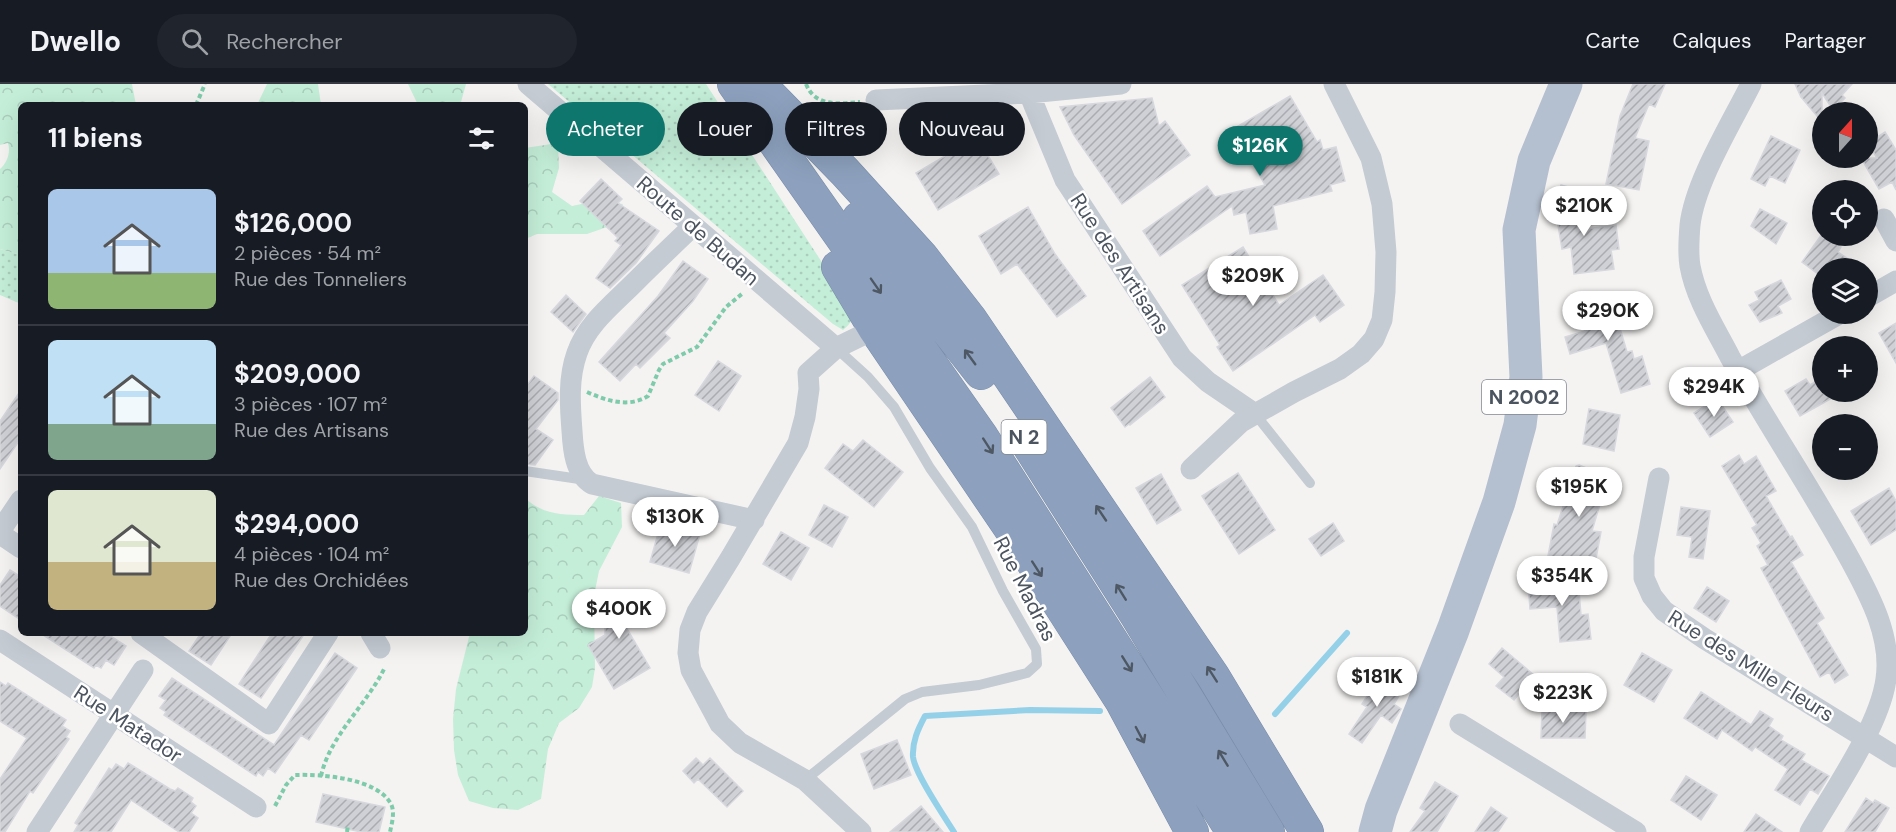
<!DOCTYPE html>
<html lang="fr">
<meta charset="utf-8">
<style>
:root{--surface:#171b24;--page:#20242c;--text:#f1f3f6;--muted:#9ea1a6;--line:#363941;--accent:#0f766e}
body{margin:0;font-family:"DM Sans",sans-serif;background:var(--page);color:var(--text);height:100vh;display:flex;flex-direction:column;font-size:22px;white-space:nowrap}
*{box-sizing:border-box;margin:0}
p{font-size:20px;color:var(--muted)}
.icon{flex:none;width:33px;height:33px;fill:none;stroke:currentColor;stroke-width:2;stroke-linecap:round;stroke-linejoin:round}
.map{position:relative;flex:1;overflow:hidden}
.sheet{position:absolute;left:18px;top:18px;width:510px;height:534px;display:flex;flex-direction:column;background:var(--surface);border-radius:9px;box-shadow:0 6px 24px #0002}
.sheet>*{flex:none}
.banner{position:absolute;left:546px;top:18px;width:570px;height:54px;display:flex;gap:12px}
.needle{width:39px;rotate:21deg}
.fabs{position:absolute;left:1812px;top:18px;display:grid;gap:12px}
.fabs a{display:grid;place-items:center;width:66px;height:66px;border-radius:50%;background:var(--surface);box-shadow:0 6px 24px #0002;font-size:30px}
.price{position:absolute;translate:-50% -51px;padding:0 14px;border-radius:21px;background:#fff;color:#222;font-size:20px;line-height:39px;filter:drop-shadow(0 2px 3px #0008)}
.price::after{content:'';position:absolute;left:50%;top:36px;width:18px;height:14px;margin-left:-9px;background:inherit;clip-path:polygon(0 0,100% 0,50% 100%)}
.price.active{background:var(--accent);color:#fff}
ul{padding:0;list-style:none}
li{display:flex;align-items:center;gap:18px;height:150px;padding:0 30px}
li+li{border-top:2px solid var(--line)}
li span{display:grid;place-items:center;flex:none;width:168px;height:120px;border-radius:9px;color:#555}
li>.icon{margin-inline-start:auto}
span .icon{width:72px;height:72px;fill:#fffc;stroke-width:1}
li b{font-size:26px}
h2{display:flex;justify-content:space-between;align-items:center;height:72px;padding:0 30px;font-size:26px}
.chip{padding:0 21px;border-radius:27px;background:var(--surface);box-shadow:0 6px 24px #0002;font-size:21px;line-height:54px}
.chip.active{background:var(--accent);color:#fff}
header{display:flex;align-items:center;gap:36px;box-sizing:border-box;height:84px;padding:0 30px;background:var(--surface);border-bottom:2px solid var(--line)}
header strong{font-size:28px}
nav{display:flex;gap:33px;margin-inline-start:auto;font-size:21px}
.search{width:420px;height:54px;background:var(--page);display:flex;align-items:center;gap:15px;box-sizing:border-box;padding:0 21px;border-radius:33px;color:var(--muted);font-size:22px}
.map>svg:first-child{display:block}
.green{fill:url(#green-dots)}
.forest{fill:url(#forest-crowns)}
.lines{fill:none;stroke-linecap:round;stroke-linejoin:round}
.stream{stroke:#94d1e9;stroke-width:6}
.building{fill:url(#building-hatch);stroke:#d7d8dd;stroke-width:1.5}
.highway-casing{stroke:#788caa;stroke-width:34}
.path{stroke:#7ecbab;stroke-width:4;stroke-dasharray:4.5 3;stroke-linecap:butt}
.lane{stroke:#c4cbd3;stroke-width:10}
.street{stroke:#c4cbd3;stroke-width:21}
.primary{stroke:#b4bfcf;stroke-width:33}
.highway{stroke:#8da1be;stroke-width:33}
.oneway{stroke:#4e5864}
.labels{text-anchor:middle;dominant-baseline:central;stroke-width:5;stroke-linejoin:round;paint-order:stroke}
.shield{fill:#fff;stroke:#81878f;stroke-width:1.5}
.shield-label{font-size:20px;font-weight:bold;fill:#4b545f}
.street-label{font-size:21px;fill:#4b545f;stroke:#fff}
</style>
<header>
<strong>Dwello</strong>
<div class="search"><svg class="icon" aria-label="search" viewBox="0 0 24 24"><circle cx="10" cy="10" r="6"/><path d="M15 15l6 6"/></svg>Rechercher</div>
<nav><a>Carte</a><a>Calques</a><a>Partager</a></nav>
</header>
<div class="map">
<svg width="1896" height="748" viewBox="0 0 1896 748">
<defs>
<pattern id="green-dots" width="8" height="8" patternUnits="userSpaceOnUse" patternTransform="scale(1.5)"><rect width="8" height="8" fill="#c4eed8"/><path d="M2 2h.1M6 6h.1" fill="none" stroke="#aacebc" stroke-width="1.8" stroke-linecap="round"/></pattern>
<pattern id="forest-crowns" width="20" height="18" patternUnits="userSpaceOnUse" patternTransform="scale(1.5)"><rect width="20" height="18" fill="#c4eed8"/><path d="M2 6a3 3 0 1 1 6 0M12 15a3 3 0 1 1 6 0" fill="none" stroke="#aacebc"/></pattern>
<pattern id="building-hatch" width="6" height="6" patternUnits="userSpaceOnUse" patternTransform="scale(1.5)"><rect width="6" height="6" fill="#d0d1d6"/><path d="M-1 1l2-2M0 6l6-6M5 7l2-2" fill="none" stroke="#abacb1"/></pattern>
</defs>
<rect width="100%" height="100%" fill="#f4f3f2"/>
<!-- green -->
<path class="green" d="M548 0H706L851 223C854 234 852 239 843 246L833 240Z
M0 165 21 171V220L0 211Z"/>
<!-- forest -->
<path class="forest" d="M0 0H132L136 21H21V171L0 165V85C7 79 11 68 8 59L0 61Z
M267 0H318L321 21H257Z
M408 0H466L461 18 466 21H418Z
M558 59 559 84 552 108 572 122 596 117 623 120 610 142 587 150H537L525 155V64Z
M599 412 621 419 622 443 599 487 594 512 595 584 592 603 579 624 559 639 548 665 541 715 518 726 493 724 469 717 458 691 454 666 453 635 456 605 470 549H525V414C542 430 561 431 584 431Z"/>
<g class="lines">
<!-- stream -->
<path class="stream" d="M1275 630 1347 549
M954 748C944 732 915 690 913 673 912 658 918 645 925 632L1030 626 1100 627"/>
</g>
<!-- building -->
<path class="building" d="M1633 0H1665L1655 23 1649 20 1635 54 1649 57 1639 106 1606 100 1620 32Z
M1795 0H1852L1842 11 1845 14 1833 26 1822 9V38L1801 13Z
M1290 12 1317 58 1320 56 1323 66 1336 63 1345 97 1330 101 1332 107 1273 122 1277 145 1250 150 1246 128 1234 131 1232 122 1160 172 1143 147 1207 102 1215 113 1265 101 1233 45Z
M1152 14 1159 42 1165 37 1190 71 1122 120 1074 51 1060 23Z
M1885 48 1896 66V106L1892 98 1879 105 1861 74H1877L1868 59Z
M1771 52 1800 66 1785 99 1770 92 1765 102 1751 95Z
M977 53 999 90 938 126 916 89Z
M601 95 622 115 618 119 659 147 636 179 610 204 596 194 621 161 615 157 618 154 580 117Z
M1561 101 1579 106 1575 121 1578 146 1616 141 1619 165 1611 166 1614 185 1574 190 1571 163 1562 165 1555 123Z
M1028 123 1055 170 1086 212 1057 233 1017 180 1001 190 979 152Z
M1760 125 1787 139 1776 160 1751 142Z
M1822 150 1841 163 1838 168 1861 184H1822V193L1802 178Z
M1243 163 1279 221 1323 191 1344 221 1320 238 1315 231 1233 287 1217 263 1220 261 1182 201Z
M683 177 708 195 693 217 664 249 670 254 640 284 636 280 620 297 599 278 658 212Z
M1781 196 1791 215 1778 222 1782 229 1760 238 1749 221 1759 216 1755 208Z
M1603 210 1605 219 1612 217 1627 268 1632 267 1634 275 1642 272 1650 300 1621 309 1606 259 1570 270 1565 253 1585 247 1576 218Z
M566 211 586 230 573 248 551 228Z
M1896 239V279L1879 249Z
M718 277 741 292 719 327 695 311Z
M534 292 558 309V316L536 345 553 356 535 381 525 380V304Z
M1150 293 1165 313 1130 341 1129 340 1125 343 1111 324Z
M1822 294V308H1843L1800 332 1785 307 1806 295 1810 301Z
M21 306V354L0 385V337Z
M1717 314 1733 338 1710 353 1694 329Z
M1589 325 1620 331 1614 367 1583 360Z
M863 356 903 388 874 423 825 384 843 360 853 367Z
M1739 371 1744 380 1756 372 1776 407 1766 412 1790 453 1792 452 1803 471 1791 478 1824 534 1817 539 1848 591 1835 599 1829 588 1820 593 1761 484 1768 481 1757 462 1761 459 1752 444 1757 441 1722 382Z
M1579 381 1608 393 1592 447 1601 448 1595 480 1548 472 1554 440 1557 441 1576 382Z
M1238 389 1275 446 1239 470 1202 412Z
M1161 390 1181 426 1157 440 1136 404Z
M1889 404 1896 417V446L1871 461 1851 427Z
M824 421 848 433 832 463 809 451Z
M1681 423 1710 427 1703 475 1689 473 1692 453 1677 451Z
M661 439 700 450 689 489 650 478Z
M1333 439 1344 457 1321 472 1309 455Z
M781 448 809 464 791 496 763 480Z
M10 486 21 493V536L0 522V501Z
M1578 495 1581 531 1588 530 1591 555 1560 558 1557 523 1530 525 1528 498Z
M1707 503 1729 517 1716 538 1694 524Z
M605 507H637V538H623L650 584 614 605 588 561 605 551Z
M40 549H106L126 562 114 581 106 576 101 584 96 581 94 584Z
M201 549H232L211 581 189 567Z
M272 549H305L261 614 239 600Z
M1502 564 1534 591 1514 616 1496 602 1504 593 1489 580Z
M335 569 357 584 309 656 301 651 275 689 268 684 263 692 258 688 256 692 164 631 166 628 160 624 166 616 159 612 172 594 274 661Z
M1642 569 1672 586 1654 618 1624 601Z
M1380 592 1402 607 1394 620 1401 625 1392 639 1381 631 1362 659 1349 650 1367 623 1362 620Z
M0 598 6 602 8 599 66 636 62 642 70 647 66 653 69 655 33 709 30 707 5 748H0V695L27 654 0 637Z
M1701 608 1751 641 1760 627 1773 635 1769 642 1783 652 1781 656 1805 670 1801 676 1829 692 1818 710 1810 705 1800 721 1775 706 1788 685 1755 663 1752 667 1722 646 1717 655 1684 634Z
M1542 626 1586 627 1585 654H1541Z
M897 656 911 691 874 705 861 670Z
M696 674 703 681 710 674 743 707 727 723 698 695 694 699 683 687Z
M128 679 170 705 175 707 178 704 193 714 191 718 196 722 191 729 198 734 189 748H179L131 716 111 748H74L78 741 75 739 109 684 112 686 116 680 124 685Z
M1686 692 1717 711 1701 736 1671 716Z
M1435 698 1458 712 1437 748H1410L1425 727 1420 724Z
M323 710 385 723 379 748H361L316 738Z
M1866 714 1873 719 1875 716 1889 724 1875 748H1845Z
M921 722 943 748H890Z
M1491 723 1507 734 1498 748H1475Z
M1756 730 1782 748H1744Z"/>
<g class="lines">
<!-- highway casing -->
<g class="highway-casing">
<path id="highway" d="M734 0 982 353 1233 748
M763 4 845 88 922 173 971 236 1213 592 1307 748
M859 134 981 289
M838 183 875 245 1023 463 1121 616 1192 748
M1024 354 1137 532 1268 748"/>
</g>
<!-- path -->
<path class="path" d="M806 0C815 23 839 20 860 18
M196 21 205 0
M587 308C607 317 629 324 648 312L659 286 663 280 697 263 726 223 743 209
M321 692C330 651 367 621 385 583
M275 722 286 701 295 691C321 690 377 694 391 720 395 728 392 739 390 748
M347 748 348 741"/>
<!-- lane -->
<path class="lane" d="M1255 330 1310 399
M525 387 586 396
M805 696 905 615 922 608 979 601 1027 589 1037 580 1036 565 1003 507 972 443 930 384 894 323 868 293 836 264"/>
<!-- street -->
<path class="street" d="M528 0 836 264
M1029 0V9L1065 96 1182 274 1208 298 1255 330
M1751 0C1731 40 1695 98 1690 141 1689 153 1688 170 1690 182 1696 215 1715 244 1730 273 1769 343 1814 409 1852 479 1871 514 1892 554 1886 595 1880 641 1834 707 1810 748
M876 16 1029 9 1121 0
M1884 135 1896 157
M693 142C673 161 653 180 634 199 612 221 587 240 577 269 568 294 570 321 572 347 573 365 575 390 592 400L754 436
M1868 213 1896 197
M1738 287 1839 230
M1191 385 1241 338 1294 308 1340 285 1361 270 1374 255 1382 236 1385 208 1386 168 1382 120 1371 74 1334 0
M1659 394 1644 473V494L1652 512 1664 527 1705 555 1896 673
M0 447 21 416
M0 450 21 464
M141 549 269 640 328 549
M371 549 380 564
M0 556 256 723
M1460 640 1636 748
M37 748 143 586
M861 748 805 696 740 659 720 640 691 586 688 569 690 546 697 528 731 473 798 359 805 333 809 305 808 289 836 264 875 245"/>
<!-- primary -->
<path class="primary" d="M1375 748 1381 726 1453 546 1499 418 1520 341 1526 293 1519 146 1534 77 1566 0"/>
<!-- highway -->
<use href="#highway" class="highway"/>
</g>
<!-- one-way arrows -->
<defs><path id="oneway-shaft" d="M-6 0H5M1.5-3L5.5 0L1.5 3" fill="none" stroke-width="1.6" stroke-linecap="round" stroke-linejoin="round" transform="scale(1.5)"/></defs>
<g class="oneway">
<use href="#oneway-shaft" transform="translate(876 202) rotate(55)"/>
<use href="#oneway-shaft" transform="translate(970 273) rotate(-126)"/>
<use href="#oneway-shaft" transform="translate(988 362) rotate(57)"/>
<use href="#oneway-shaft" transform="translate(1101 429) rotate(-124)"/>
<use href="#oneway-shaft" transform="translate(1037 485) rotate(57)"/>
<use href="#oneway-shaft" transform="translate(1121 508) rotate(-122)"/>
<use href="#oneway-shaft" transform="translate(1127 580) rotate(58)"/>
<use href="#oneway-shaft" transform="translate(1212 590) rotate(-123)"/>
<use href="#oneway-shaft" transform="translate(1140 651) rotate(62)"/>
<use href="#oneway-shaft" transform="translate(1223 674) rotate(-121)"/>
</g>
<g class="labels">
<!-- shield labels -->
<g class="shield">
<rect x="1482" y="296" width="84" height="34" rx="4.5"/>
<rect x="1001.5" y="336" width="45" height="34" rx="4.5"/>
</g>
<g class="shield-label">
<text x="1524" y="313">N 2002</text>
<text x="1024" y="353">N 2</text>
</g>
<!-- street labels -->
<g class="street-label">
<text transform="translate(698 147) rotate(41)">Route de Budan</text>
<text transform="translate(1120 180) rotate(57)">Rue des Artisans</text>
<text transform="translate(1025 505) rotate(63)">Rue Madras</text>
<text transform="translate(1751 582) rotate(32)">Rue des Mille Fleurs</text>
<text transform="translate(128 640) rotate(33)">Rue Matador</text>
</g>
</g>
</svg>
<div class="fabs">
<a><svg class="needle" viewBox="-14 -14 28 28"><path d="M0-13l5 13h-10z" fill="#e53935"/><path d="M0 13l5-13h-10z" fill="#9ea1a6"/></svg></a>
<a><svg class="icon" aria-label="locate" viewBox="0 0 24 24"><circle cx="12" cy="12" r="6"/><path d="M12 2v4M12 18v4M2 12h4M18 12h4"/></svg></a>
<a><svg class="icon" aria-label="layers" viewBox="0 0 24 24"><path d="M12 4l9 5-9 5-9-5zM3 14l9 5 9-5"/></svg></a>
<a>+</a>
<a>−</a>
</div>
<b class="price active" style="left:1260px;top:93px">$126K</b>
<b class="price" style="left:1584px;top:153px">$210K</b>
<b class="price" style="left:1253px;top:223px">$209K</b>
<b class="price" style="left:1608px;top:258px">$290K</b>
<b class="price" style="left:1714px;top:334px">$294K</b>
<b class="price" style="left:1579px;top:434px">$195K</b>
<b class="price" style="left:675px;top:464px">$130K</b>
<b class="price" style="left:1562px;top:523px">$354K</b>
<b class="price" style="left:619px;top:556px">$400K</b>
<b class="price" style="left:1377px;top:624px">$181K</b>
<b class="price" style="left:1563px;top:640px">$223K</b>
<div class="banner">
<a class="chip active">Acheter</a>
<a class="chip">Louer</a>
<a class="chip">Filtres</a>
<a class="chip">Nouveau</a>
</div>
<section class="sheet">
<h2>11 biens<svg class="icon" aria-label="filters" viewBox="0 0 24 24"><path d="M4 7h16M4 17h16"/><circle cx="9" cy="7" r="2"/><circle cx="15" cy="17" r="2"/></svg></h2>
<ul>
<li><span style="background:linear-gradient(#a9c7e8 70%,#8fb573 0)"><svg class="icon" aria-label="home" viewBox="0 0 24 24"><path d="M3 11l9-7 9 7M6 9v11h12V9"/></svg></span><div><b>$126,000</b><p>2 pièces · 54 m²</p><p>Rue des Tonneliers</p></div></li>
<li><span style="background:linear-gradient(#bfe0f5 70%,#7fa58c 0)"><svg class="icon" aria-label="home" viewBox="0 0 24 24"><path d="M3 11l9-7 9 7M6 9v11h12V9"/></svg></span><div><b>$209,000</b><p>3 pièces · 107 m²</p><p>Rue des Artisans</p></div></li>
<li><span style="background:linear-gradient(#dfe7d0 60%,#c2b280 0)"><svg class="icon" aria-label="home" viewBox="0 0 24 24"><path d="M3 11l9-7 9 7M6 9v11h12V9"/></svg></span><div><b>$294,000</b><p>4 pièces · 104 m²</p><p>Rue des Orchidées</p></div></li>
</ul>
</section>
</div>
